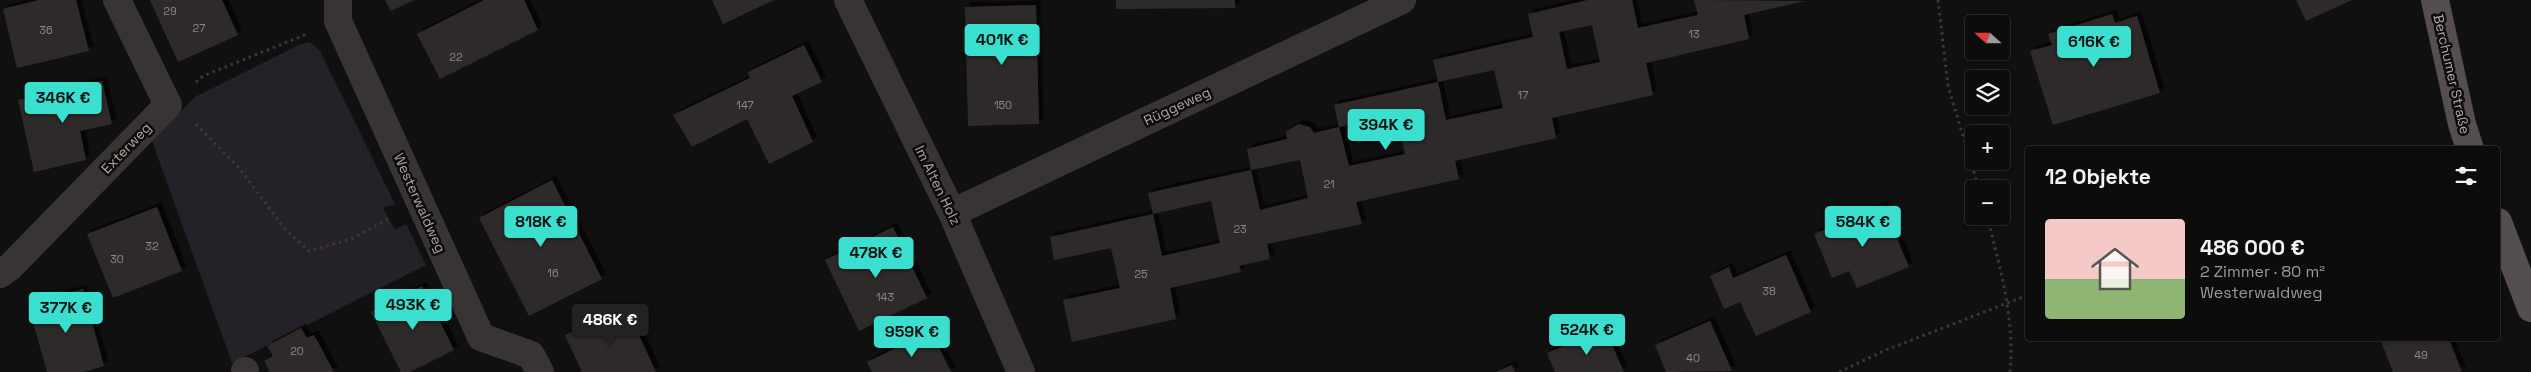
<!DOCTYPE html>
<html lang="de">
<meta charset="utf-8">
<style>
:root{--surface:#0d0c0c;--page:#1b1a1a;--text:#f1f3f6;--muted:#9a9b9d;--line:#2d2c2d;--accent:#3adfcf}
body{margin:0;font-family:"Space Grotesk",sans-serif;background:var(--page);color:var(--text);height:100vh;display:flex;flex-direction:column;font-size:19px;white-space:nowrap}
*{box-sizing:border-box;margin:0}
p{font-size:16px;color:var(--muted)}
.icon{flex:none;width:28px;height:28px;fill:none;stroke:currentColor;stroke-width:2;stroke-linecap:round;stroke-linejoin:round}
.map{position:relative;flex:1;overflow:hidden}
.sheet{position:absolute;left:2025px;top:146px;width:475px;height:195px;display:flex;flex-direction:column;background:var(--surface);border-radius:5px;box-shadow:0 1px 4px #0004,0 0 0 1px var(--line)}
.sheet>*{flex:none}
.needle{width:32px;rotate:291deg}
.buttons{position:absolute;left:1965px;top:15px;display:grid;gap:10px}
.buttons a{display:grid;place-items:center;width:45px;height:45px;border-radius:5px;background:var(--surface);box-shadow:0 1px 4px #0004,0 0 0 1px var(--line);font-size:25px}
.price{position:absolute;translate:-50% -42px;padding:0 11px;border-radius:5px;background:var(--accent);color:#111;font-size:16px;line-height:32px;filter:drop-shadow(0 1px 2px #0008)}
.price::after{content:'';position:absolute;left:50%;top:30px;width:15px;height:11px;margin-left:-8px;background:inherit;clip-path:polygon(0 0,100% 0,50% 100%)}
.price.on{background:#222;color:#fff}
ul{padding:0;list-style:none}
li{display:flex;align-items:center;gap:15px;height:125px;padding:0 20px}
li span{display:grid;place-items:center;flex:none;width:140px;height:100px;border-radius:5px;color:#555}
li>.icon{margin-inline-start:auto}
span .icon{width:60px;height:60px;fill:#fffc;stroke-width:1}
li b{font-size:21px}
h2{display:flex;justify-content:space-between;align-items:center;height:60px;padding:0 20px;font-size:21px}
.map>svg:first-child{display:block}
.green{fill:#242129}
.building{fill:#2d2c2b;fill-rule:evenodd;filter:url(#shadow)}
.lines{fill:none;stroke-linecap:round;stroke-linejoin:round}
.path{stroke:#3d3838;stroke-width:3;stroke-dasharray:2.5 4;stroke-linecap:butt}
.minor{stroke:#383434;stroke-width:28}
.major{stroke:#554e4e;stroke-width:28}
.labels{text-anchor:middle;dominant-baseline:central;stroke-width:5;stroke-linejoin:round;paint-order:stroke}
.number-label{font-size:11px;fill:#908586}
.street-label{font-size:14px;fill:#b1a3a4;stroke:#0c0c0b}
</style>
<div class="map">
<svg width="2531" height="372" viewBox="0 0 2531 372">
<defs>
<filter id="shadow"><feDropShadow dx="4.5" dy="-4.5" stdDeviation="0" flood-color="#0009"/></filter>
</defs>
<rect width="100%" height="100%" fill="#111010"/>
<!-- green -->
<path class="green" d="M310 42 320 51 395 204 383 208 395 230 406 224 426 265 232 363 152 141 195 97 301 44Z"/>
<!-- building -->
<path class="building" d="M39 0H76L89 51 17 68 3 9Z
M150 0H222L238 35 178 62Z
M385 0H414L391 11Z
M484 0H524L538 30 440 79 417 34Z
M712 0H774L723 24Z
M1116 0H1235V8L1116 9Z
M1588 0H1632L1638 28 1698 15 1694 0 1805 1 1744 15 1749 39 1646 63 1653 95 1552 118 1556 138 1455 161 1459 179 1356 202 1362 224 1267 244 1270 259 1239 266 1241 272 1170 288 1176 319 1072 342 1063 300 1120 288 1111 248 1054 260 1050 237 1153 214 1148 193 1251 170 1247 149 1287 139 1286 132 1298 124 1310 127 1314 133 1339 127 1349 166 1405 154 1396 114 1339 127 1334 105 1438 82 1433 60 1533 37 1528 14ZM1592 25 1600 62 1567 69 1559 32ZM1494 70 1503 108 1446 120 1438 82ZM1300 160 1308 198 1260 210 1251 170ZM1211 201 1220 243 1162 256 1153 214Z
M2296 0H2352L2306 21Z
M1036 5 1039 124 968 126 965 7Z
M2112 14 2115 23 2137 16 2160 93 2053 125 2030 51 2052 45 2048 34Z
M804 45 822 82 792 96 813 142 769 164 747 119 692 147 673 115 750 78 748 72Z
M102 81 112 124 80 131 86 160 34 172 18 100Z
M552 180 602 279 529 316 479 218Z
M1883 205 1909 267 1857 288 1849 271 1832 278 1814 234Z
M157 207 182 271 113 298 87 234Z
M893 227 927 298 859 331 825 260Z
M1786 255 1811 312 1756 336 1740 302 1724 309 1710 276 1729 267 1733 278Z
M422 286 454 350 410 372H401L371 312Z
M83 289 104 366 84 372H47L28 304Z
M626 307 656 372H582L565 335Z
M1710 321 1732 371 1666 372 1655 345Z
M301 328 307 338 314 335 334 372H270L264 361 273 356 267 346Z
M1605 329 1624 372H1555L1547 353Z
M931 331 951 372H872L867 362Z
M2380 339H2449L2462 372H2393Z
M1512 365 1515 372H1496Z"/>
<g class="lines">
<!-- path -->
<path class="path" d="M1938 0 1948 86 1979 189
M196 82 203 76 307 34
M196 124 239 168 285 229 309 251 351 239 388 219
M1987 216C2000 267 2015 319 2010 372
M1839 372 1886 350 2028 295"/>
<!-- minor -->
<path class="minor" d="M338 0V21L481 337 531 355 540 372
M848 0 952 213 1021 372
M952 213 1402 0
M0 274 10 267 168 105 117 0
M245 371V372"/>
<!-- major -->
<path class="major" d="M2435 0 2462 124 2470 149
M2498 222 2531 308"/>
</g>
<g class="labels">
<!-- number labels -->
<g class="number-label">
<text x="170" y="11">29</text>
<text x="199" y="28">27</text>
<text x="46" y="30">36</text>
<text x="1694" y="34">13</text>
<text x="456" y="57">22</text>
<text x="1523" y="95">17</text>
<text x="745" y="105">147</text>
<text x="1003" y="105">150</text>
<text x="1329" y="184">21</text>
<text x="1240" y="229">23</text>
<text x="152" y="246">32</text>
<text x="117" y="259">30</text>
<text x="553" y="273">16</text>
<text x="1141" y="274">25</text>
<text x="1769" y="291">38</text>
<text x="885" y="297">143</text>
<text x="297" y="351">20</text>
<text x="2421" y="355">49</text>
<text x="1693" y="358">40</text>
</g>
<!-- street labels -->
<g class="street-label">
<text transform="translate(2452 74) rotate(77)">Berchumer Straße</text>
<text transform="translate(1177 106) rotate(-25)">Rüggeweg</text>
<text transform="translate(126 148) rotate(-46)">Exterweg</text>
<text transform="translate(938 185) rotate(64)">Im Alten Holz</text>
<text transform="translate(420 203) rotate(66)">Westerwaldweg</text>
</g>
</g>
</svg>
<div class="buttons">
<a><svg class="needle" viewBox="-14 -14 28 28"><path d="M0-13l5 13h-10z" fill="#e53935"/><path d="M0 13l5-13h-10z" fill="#9a9b9d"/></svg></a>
<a><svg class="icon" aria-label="layers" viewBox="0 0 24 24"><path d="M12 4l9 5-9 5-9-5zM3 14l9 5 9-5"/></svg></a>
<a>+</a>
<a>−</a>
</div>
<b class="price" style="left:1002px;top:66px">401K €</b>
<b class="price" style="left:2094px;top:68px">616K €</b>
<b class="price" style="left:63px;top:124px">346K €</b>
<b class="price" style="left:1386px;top:151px">394K €</b>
<b class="price" style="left:541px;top:248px">818K €</b>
<b class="price" style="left:1863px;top:248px">584K €</b>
<b class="price" style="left:876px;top:279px">478K €</b>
<b class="price" style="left:413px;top:331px">493K €</b>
<b class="price" style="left:66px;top:334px">377K €</b>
<b class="price on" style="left:610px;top:346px">486K €</b>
<b class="price" style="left:1587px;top:356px">524K €</b>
<b class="price" style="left:912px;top:358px">959K €</b>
<section class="sheet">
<h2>12 Objekte<svg class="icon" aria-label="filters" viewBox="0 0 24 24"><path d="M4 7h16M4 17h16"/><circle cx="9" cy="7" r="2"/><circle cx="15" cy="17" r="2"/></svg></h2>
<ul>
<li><span style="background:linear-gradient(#f6c9c9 60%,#8fb573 0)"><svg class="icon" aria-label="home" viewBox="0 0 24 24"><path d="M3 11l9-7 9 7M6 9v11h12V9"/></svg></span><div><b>486 000 €</b><p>2 Zimmer · 80 m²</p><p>Westerwaldweg</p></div></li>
</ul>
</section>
</div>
